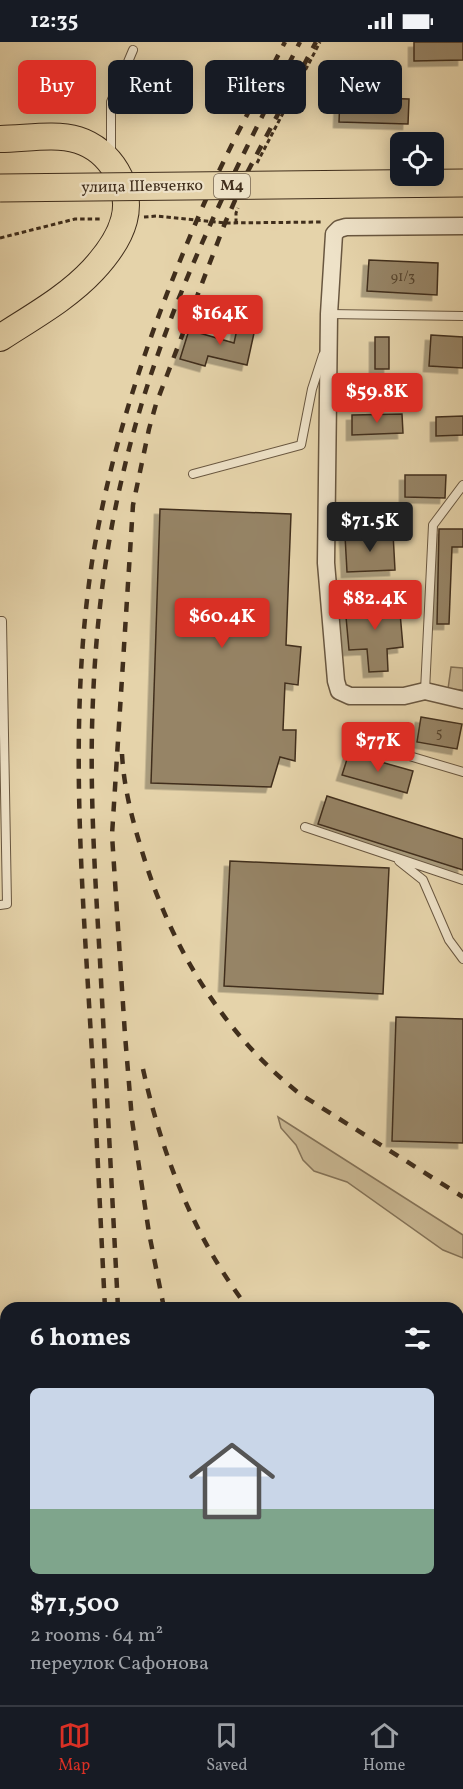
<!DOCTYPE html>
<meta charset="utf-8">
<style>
:root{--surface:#171b24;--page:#20242c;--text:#f1f3f6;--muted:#9ea1a6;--line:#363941;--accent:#d93025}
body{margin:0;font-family:Vollkorn,serif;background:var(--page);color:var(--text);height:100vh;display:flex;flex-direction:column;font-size:22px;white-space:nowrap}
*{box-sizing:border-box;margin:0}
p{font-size:20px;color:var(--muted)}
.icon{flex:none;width:33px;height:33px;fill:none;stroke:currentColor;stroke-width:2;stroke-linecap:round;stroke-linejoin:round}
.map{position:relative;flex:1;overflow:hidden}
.sheet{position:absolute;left:0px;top:1260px;width:464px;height:404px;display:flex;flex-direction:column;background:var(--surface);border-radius:18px 18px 0 0;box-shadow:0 3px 15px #0003}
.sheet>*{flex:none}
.banner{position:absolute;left:18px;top:18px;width:428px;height:54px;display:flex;gap:12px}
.buttons{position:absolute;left:390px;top:90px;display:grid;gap:12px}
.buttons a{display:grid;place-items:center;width:54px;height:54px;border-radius:9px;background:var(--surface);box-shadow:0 3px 15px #0003;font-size:30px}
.price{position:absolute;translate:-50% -51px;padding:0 14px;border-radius:6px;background:var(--accent);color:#fff;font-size:20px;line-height:39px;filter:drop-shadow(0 2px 3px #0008)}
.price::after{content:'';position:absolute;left:50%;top:36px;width:18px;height:14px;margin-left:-9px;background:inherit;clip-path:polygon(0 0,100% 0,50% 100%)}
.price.current{background:#222;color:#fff}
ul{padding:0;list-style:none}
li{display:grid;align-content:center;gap:12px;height:318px;padding:0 30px}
li span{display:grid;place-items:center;height:186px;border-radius:9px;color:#555}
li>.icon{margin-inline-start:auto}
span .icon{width:108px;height:108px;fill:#fffc;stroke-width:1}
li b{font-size:26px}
h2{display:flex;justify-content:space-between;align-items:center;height:72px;padding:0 30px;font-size:26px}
.tag{padding:0 21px;border-radius:9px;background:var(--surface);box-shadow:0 3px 15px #0003;font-size:21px;line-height:54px}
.tag.current{background:var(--accent);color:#fff}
.status{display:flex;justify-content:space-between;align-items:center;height:42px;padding:0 30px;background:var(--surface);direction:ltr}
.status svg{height:16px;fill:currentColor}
.tab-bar{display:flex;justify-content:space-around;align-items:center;height:84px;border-top:2px solid var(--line);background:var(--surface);font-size:16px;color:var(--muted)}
.tab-bar a{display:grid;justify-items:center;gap:3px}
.tab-bar .current{color:var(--accent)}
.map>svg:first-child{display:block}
.green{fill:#c9b792;stroke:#847257;stroke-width:1.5}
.building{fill:#968466;stroke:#402e1c;stroke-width:1.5;filter:url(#shadow)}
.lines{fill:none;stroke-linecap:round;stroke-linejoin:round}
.service-casing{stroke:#695740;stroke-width:10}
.minor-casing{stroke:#695740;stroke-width:19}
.primary-casing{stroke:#402e1c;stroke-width:28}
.path{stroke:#402e1c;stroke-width:3;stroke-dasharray:4.5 3;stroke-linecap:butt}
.service{stroke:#eee2c8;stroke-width:8}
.minor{stroke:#eee2c8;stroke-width:16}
.primary{stroke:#e5d3aa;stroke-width:26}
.rail{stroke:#402e1c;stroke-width:4.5;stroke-dasharray:10 10;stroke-linecap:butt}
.trunk-bridge-casing{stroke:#402e1c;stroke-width:29;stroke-linecap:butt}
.trunk-bridge{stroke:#e5d3aa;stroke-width:27}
.labels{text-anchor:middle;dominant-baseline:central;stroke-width:4.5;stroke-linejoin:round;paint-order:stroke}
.number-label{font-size:14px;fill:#56442e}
.shield{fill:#eee2c8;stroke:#746450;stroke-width:1.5}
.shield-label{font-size:15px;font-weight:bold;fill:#402e1c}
.street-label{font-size:16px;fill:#402e1c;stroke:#eee2c8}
</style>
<div class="status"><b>12:35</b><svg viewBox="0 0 49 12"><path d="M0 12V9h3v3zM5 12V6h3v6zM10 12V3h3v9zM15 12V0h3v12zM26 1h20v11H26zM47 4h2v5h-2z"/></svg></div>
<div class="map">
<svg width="463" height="1663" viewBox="0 0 463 1663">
<defs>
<filter id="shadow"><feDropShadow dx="-5.5" dy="5.5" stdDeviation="0" flood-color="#0004"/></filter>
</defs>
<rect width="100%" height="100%" fill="#e5d3aa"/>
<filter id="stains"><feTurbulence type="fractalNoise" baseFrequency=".00333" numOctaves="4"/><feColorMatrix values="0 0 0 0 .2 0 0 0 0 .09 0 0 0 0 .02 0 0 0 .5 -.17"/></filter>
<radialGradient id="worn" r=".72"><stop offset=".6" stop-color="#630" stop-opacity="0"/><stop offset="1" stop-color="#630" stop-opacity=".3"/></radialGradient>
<!-- green -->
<path class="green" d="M451 625 463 626V648L448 647Z
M278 1075 463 1193V1216L443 1208 347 1140 314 1129 303 1118 296 1103 281 1086Z
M12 1658H66V1663H12Z"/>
<!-- building -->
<path class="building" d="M414 0H463V18L414 19Z
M66 20 82 23 80 39 64 37Z
M340 55 409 57 408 82 339 80Z
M369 218 438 221 437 253 367 249Z
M239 278 256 282 247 323 208 314 205 324 180 317 189 288 234 301Z
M431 293 463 295V326L429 324Z
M375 295H389V327H375Z
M402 372 403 391 352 393V373Z
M463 374V393L436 394V375Z
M405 433H446L445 456 405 455Z
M160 467 291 472 286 603 301 605 298 643 285 641 283 688H296L295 719 280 715 271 745 151 741Z
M439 487H463V505H452L449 582H437Z
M393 491 395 528 347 530 345 494Z
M399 559 403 605 387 607 388 629 369 630 367 607 349 608 345 564Z
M421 675 462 682 457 707 417 700Z
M349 711 413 729 407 751 342 733Z
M327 754 463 797V828L318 782Z
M230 819 389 826 383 952 224 944Z
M396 975 463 977V1101L392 1099Z"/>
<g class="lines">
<!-- service casing -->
<g class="service-casing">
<path id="service" d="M111 114V60L133 8
M329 272 463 274
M193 432 301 403 312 347 323 313
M0 579H2L7 862 0 863
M425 649 433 483 463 443
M406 713 463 730
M305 785 463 838
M399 819 423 838 449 898 463 917"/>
</g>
<!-- minor casing -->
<g class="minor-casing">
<path id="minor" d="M463 184 346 185 339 187 334 192 329 272 326 521 336 639 339 649 350 654H404L425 649 463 658"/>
</g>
<!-- primary casing -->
<g class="primary-casing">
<path id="primary" d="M0 97C25 97 54 91 78 98 110 108 133 145 124 178 119 197 106 214 93 228 67 256 32 275 0 296"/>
</g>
<!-- path -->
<path class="path" d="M257 121 320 0
M144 175 157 174 225 181 323 180
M236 181V171L238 166
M0 196 75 177H102"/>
<!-- service -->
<use href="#service" class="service"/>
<!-- minor -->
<use href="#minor" class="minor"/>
<!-- primary -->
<use href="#primary" class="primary"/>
<!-- rail -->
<path class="rail" d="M122 712C124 749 134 784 145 819 174 910 225 993 300 1052L463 1155
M143 1027C162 1113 194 1196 248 1266
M105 1266C100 1170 96 1074 90 978 81 826 69 672 92 520 112 396 153 279 203 164 227 109 257 54 285 0
M118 1266C112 1150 106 1035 100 919 95 832 89 744 93 657 96 582 105 508 122 436 157 281 228 140 300 0
M164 1266 149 1191 132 1078 125 993 112 793 133 463 149 387 156 362 225 181 248 129 316 0
M124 1658 125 1663
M138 1658V1663
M211 1658 212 1663"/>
<!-- trunk-bridge casing -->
<g class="trunk-bridge-casing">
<path id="trunk-bridge" d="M0 146 463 141"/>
</g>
<!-- trunk-bridge -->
<use href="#trunk-bridge" class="trunk-bridge"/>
</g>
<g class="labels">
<!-- number labels -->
<g class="number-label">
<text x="403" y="235">91/3</text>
<text x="439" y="691">5</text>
</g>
<!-- shield labels -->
<rect class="shield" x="214" y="132" width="36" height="24" rx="4.5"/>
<g class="shield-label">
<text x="232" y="144">M4</text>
</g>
<!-- street labels -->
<g class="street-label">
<text transform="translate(142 145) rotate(-1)">улица Шевченко</text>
</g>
</g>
<rect width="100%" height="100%" filter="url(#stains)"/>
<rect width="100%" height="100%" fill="url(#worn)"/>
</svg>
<div class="buttons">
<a><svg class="icon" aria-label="locate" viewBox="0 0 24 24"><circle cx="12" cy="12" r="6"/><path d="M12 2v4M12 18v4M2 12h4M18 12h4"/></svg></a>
</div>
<b class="price" style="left:220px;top:304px">$164K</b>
<b class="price" style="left:377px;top:382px">$59.8K</b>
<b class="price current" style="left:370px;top:511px">$71.5K</b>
<b class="price" style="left:375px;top:589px">$82.4K</b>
<b class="price" style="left:222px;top:607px">$60.4K</b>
<b class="price" style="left:378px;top:731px">$77K</b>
<div class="banner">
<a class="tag current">Buy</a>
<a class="tag">Rent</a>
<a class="tag">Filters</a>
<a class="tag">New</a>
</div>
<section class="sheet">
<h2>6 homes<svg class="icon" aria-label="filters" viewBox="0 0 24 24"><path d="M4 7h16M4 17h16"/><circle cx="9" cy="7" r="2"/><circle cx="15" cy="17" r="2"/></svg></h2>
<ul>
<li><span style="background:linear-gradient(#c9d6e8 65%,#7fa58c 0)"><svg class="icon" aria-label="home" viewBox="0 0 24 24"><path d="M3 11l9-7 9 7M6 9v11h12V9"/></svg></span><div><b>$71,500</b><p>2 rooms · 64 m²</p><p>переулок Сафонова</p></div></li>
</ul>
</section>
</div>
<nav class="tab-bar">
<a class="current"><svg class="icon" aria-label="map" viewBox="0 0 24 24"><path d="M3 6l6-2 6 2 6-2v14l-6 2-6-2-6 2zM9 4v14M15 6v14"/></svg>Map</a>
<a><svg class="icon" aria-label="saved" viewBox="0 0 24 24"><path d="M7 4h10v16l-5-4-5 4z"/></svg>Saved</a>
<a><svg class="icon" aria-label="home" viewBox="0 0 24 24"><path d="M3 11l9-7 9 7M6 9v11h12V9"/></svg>Home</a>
</nav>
